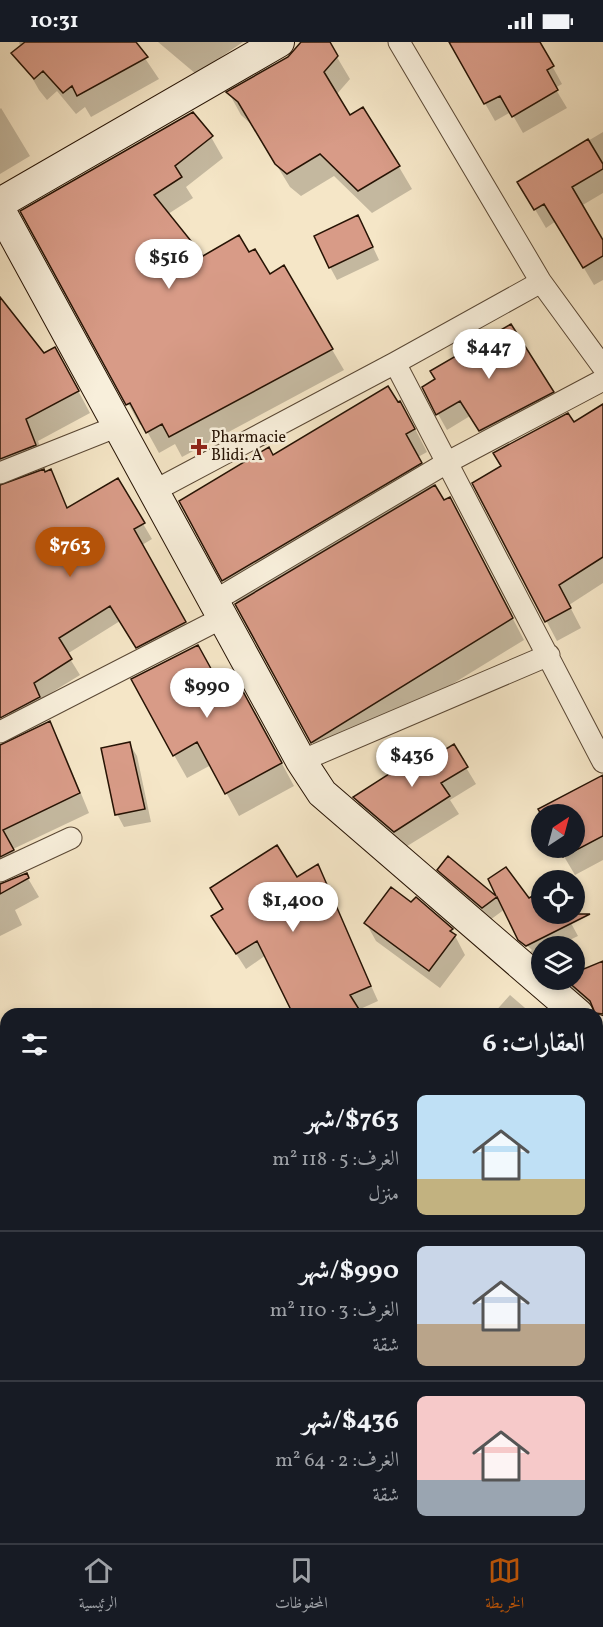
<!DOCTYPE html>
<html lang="ar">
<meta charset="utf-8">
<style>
:root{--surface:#171b24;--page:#242831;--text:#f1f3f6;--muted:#9ea1a6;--line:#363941;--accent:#b45309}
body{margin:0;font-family:Vollkorn,Amiri,serif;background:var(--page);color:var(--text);direction:rtl;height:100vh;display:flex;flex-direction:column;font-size:22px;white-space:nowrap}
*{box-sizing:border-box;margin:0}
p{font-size:20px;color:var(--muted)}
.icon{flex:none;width:33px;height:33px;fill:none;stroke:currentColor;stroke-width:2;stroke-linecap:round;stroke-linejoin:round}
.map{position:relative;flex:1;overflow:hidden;direction:ltr}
.sheet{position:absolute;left:0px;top:966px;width:603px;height:536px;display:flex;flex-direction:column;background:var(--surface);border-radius:18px 18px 0 0;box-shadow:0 3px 9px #0003;direction:rtl}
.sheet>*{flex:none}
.needle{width:39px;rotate:36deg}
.tools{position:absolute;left:531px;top:762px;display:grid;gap:12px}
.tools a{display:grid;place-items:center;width:54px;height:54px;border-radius:50%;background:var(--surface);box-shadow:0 3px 9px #0003;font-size:30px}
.price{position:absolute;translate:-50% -51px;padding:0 14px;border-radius:21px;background:#fff;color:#222;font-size:20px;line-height:39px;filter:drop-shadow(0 2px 3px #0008)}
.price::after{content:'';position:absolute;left:50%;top:36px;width:18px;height:14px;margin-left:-9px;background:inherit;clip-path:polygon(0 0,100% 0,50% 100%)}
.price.current{background:var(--accent);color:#fff}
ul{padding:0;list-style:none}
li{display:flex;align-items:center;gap:18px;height:150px;padding:0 18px}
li+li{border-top:2px solid var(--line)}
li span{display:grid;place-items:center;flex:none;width:168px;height:120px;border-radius:9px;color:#555}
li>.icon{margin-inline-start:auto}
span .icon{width:72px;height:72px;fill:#fffc;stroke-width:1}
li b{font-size:26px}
h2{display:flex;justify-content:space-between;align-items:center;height:72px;padding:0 18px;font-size:26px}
.status{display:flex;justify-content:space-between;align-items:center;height:42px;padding:0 30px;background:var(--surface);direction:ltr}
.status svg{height:16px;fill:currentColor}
.tab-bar{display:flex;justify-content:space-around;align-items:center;height:84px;border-top:2px solid var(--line);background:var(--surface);font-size:16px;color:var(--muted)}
.tab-bar a{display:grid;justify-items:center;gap:3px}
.tab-bar .current{color:var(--accent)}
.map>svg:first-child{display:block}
.forest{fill:url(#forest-crowns);stroke:#726c4c;stroke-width:1.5}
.shadow{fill:#0003}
.building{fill:#d89b87;stroke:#261304;stroke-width:1.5}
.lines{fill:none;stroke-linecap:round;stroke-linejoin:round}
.minor-casing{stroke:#5a4835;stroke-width:23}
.secondary-casing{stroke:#261304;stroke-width:32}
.minor{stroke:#f8efdb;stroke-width:21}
.secondary{stroke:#f8efdb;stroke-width:30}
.poi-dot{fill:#8f2418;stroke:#f8efdb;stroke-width:2}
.labels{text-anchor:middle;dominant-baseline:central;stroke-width:5;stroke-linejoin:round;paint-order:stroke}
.poi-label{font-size:16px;fill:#261304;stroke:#f8efdb;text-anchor:start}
</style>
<div class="status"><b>10:31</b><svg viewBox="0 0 49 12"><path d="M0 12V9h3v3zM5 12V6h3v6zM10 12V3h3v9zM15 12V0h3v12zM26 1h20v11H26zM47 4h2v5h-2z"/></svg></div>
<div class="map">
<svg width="603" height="1501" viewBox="0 0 603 1501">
<defs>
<pattern id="forest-crowns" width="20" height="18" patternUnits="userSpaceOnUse" patternTransform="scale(1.5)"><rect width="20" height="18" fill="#bdc495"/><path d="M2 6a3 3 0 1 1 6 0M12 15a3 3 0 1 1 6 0" fill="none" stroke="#a2a87f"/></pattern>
</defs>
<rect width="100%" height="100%" fill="#f5e6c7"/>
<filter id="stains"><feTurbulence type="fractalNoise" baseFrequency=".00333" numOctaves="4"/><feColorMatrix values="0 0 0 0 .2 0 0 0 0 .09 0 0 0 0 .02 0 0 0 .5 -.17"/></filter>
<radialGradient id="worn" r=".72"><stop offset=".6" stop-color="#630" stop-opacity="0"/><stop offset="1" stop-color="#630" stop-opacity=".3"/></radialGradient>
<!-- forest -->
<path class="forest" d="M603 1302V1448L597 1446V1306Z"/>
<!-- shadow -->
<path class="shadow" d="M19 0H134L159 37 91 75 85 65 76 72 57 49 47 58 39 48 26 25Z
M158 0H243L196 32Z
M304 0H328L350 37 336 53 350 75 399 125 412 147 372 171 334 134 301 154 290 145 252 83 241 73 229 51 289 16 296 5Z
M466 0H539L562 42 555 46 567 66 523 91 511 70 495 79 454 7Z
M1 66 30 114 0 132V67Z
M603 90V151L581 164 603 201V238L594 243 556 179 546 186 519 140Z
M211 95 223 116 186 145 193 156 168 172 203 216 248 212 270 234 284 226 344 328 182 415 175 402 159 411 143 382 140 383 22 170Z
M365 188 379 218 337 238 330 225Z
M67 328 90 371 38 399 47 425 42 427 45 431 50 429 68 467 117 438 152 497 142 503 194 597 147 621 120 579 67 612 80 633 12 675 0 657V475L13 441 8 431 0 434V337Z
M437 337 553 350 562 366 490 404 470 374 447 388 438 372Z
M603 364V541L569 563 581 586 557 599 474 442Z
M413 383 427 410 418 415 444 460 450 457 524 598 324 721 181 459 273 415Z
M225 654 253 668 294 744 239 774 211 723 187 736 174 713Z
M49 681 60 700 89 771 13 807 24 828 5 837 1 843 26 833 39 855 15 868 22 883 0 894V702L6 703Z
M129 701 137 714 151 780 124 785 117 772Z
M453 704 476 742 450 758 459 772 404 806 364 772 355 755Z
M603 740V818L575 833 559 806H574V772H542Z
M448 816 501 859 542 872H566L578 894 557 904H542V912L534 916 524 905 530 910 532 908 520 897 505 867 490 878 446 840 439 828Z
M317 824 378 959 358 968 360 972H295L266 913 246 927 222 890Z
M366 881 452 888 465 913 440 946 376 899Z
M603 921V983L597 972 579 958 567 938H574Z
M510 953 532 972H493Z"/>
<!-- building -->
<path class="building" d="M25 0H136L148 15 77 54 72 44 63 51 43 29 34 37 11 11Z
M301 0H330L338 14 324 30 350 73 363 65 400 124 358 149 320 112 287 132 275 122 238 60 226 50 288 15Z
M449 0H540L554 24 547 28 558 48 512 75 500 54 484 62Z
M193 70 213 94 175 124 182 135 154 153 203 214 239 193 249 210 255 207 270 232 284 223 333 307 169 395 162 382 146 391 130 361 126 363 20 169Z
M588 97 603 122V127L572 145 603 198V214L583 226 544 162 534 168 517 140Z
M358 173 373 205 329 226 314 194Z
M0 255 44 311 55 305 79 349 26 377 36 403 0 417Z
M511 282 554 350 479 389 460 359 436 373 422 345 435 337 430 329Z
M388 344 398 360 400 359 415 387 406 392 422 421 222 539 179 459 269 405 273 413Z
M603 362V515L559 543 571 566 545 580 472 441 501 424 493 411 568 371 574 380Z
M44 427 45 430 51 427 67 466 118 436 145 481 134 487 186 580 136 606 110 564 59 596 72 617 34 641 40 655 0 676V443Z
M435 443 444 458 450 455 513 576 311 701 235 562Z
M198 603 225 652 240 644 282 721 225 752 197 700 173 714 131 637Z
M50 679 80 751 3 788 14 808 0 815V703Z
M130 700 145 767 115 773 101 706Z
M454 702 468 725 441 741 450 754 394 790 353 755 428 707 433 715Z
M603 733V794L563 815 558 806H574V772L542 774 538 767Z
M277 803 297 835 318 822 371 944 350 953 362 972H293L257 899 236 912 211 874 223 867 210 846Z
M448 814 496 854 488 837 506 825 529 856 542 849V872H590L526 904 518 898 497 855 482 866 437 828Z
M27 831 29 836 0 852V842Z
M391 845 411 860 416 855 453 887 450 889 456 893 429 929 364 881Z
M603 919V972L595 971 590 959 566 938H574V931Z"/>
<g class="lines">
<!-- minor casing -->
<g class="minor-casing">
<path id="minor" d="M399 0 541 240 603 325
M395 321 603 720
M0 431 118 384
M154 449 395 321 541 240
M214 559 448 420 603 338
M0 690 222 576
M301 719 549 613
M0 829 71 796"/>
</g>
<!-- secondary casing -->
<g class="secondary-casing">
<path id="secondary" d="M0 161 279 0
M0 168 301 719 322 751 578 972
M597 988 603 993
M597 1322 603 1315
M474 1501 477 1496"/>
</g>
<!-- minor -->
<use href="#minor" class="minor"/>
<!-- secondary -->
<use href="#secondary" class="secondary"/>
</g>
<!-- markers -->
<path class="poi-dot" d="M196 396h6v6h6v6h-6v6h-6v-6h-6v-6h6z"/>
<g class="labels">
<!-- poi labels -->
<g class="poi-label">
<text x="211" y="396">Pharmacie<tspan x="211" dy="18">Blidi. A</tspan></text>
</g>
</g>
<rect width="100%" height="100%" filter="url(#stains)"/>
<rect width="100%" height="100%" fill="url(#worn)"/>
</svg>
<div class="tools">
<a><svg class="needle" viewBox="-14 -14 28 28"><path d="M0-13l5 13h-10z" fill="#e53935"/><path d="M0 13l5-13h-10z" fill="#9ea1a6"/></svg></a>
<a><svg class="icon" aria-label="locate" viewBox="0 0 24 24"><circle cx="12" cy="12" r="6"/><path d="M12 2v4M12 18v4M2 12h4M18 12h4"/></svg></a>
<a><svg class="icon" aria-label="layers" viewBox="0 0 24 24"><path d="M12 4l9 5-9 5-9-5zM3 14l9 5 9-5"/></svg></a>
</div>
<b class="price" style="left:169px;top:248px">$516</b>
<b class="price" style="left:489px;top:338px">$447</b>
<b class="price current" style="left:70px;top:536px">$763</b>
<b class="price" style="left:207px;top:677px">$990</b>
<b class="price" style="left:412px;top:746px">$436</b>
<b class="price" style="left:293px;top:891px">$1,400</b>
<section class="sheet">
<h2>العقارات: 6<svg class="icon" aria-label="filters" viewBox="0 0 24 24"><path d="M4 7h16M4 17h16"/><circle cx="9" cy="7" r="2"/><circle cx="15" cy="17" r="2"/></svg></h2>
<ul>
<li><span style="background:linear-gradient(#bfe0f5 70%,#c2b280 0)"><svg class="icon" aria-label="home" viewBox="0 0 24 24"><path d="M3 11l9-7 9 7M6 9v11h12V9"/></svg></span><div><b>$763/شهر</b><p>الغرف: 5 · 118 m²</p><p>منزل</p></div></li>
<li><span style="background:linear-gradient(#c9d6e8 65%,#b9a48a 0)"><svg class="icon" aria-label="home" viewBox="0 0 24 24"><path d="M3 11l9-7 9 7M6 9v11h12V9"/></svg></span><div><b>$990/شهر</b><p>الغرف: 3 · 110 m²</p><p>شقة</p></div></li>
<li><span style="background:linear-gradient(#f6c9c9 70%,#9aa5b1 0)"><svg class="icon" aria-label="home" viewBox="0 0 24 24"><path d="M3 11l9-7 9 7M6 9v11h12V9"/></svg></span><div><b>$436/شهر</b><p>الغرف: 2 · 64 m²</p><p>شقة</p></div></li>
</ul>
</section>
</div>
<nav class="tab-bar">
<a class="current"><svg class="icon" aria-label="map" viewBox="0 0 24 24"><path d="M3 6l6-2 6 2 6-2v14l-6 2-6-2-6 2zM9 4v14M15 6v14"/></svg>الخريطة</a>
<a><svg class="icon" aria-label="saved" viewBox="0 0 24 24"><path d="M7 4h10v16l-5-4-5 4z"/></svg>المحفوظات</a>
<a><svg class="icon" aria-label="home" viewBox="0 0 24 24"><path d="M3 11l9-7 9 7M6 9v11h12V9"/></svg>الرئيسية</a>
</nav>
